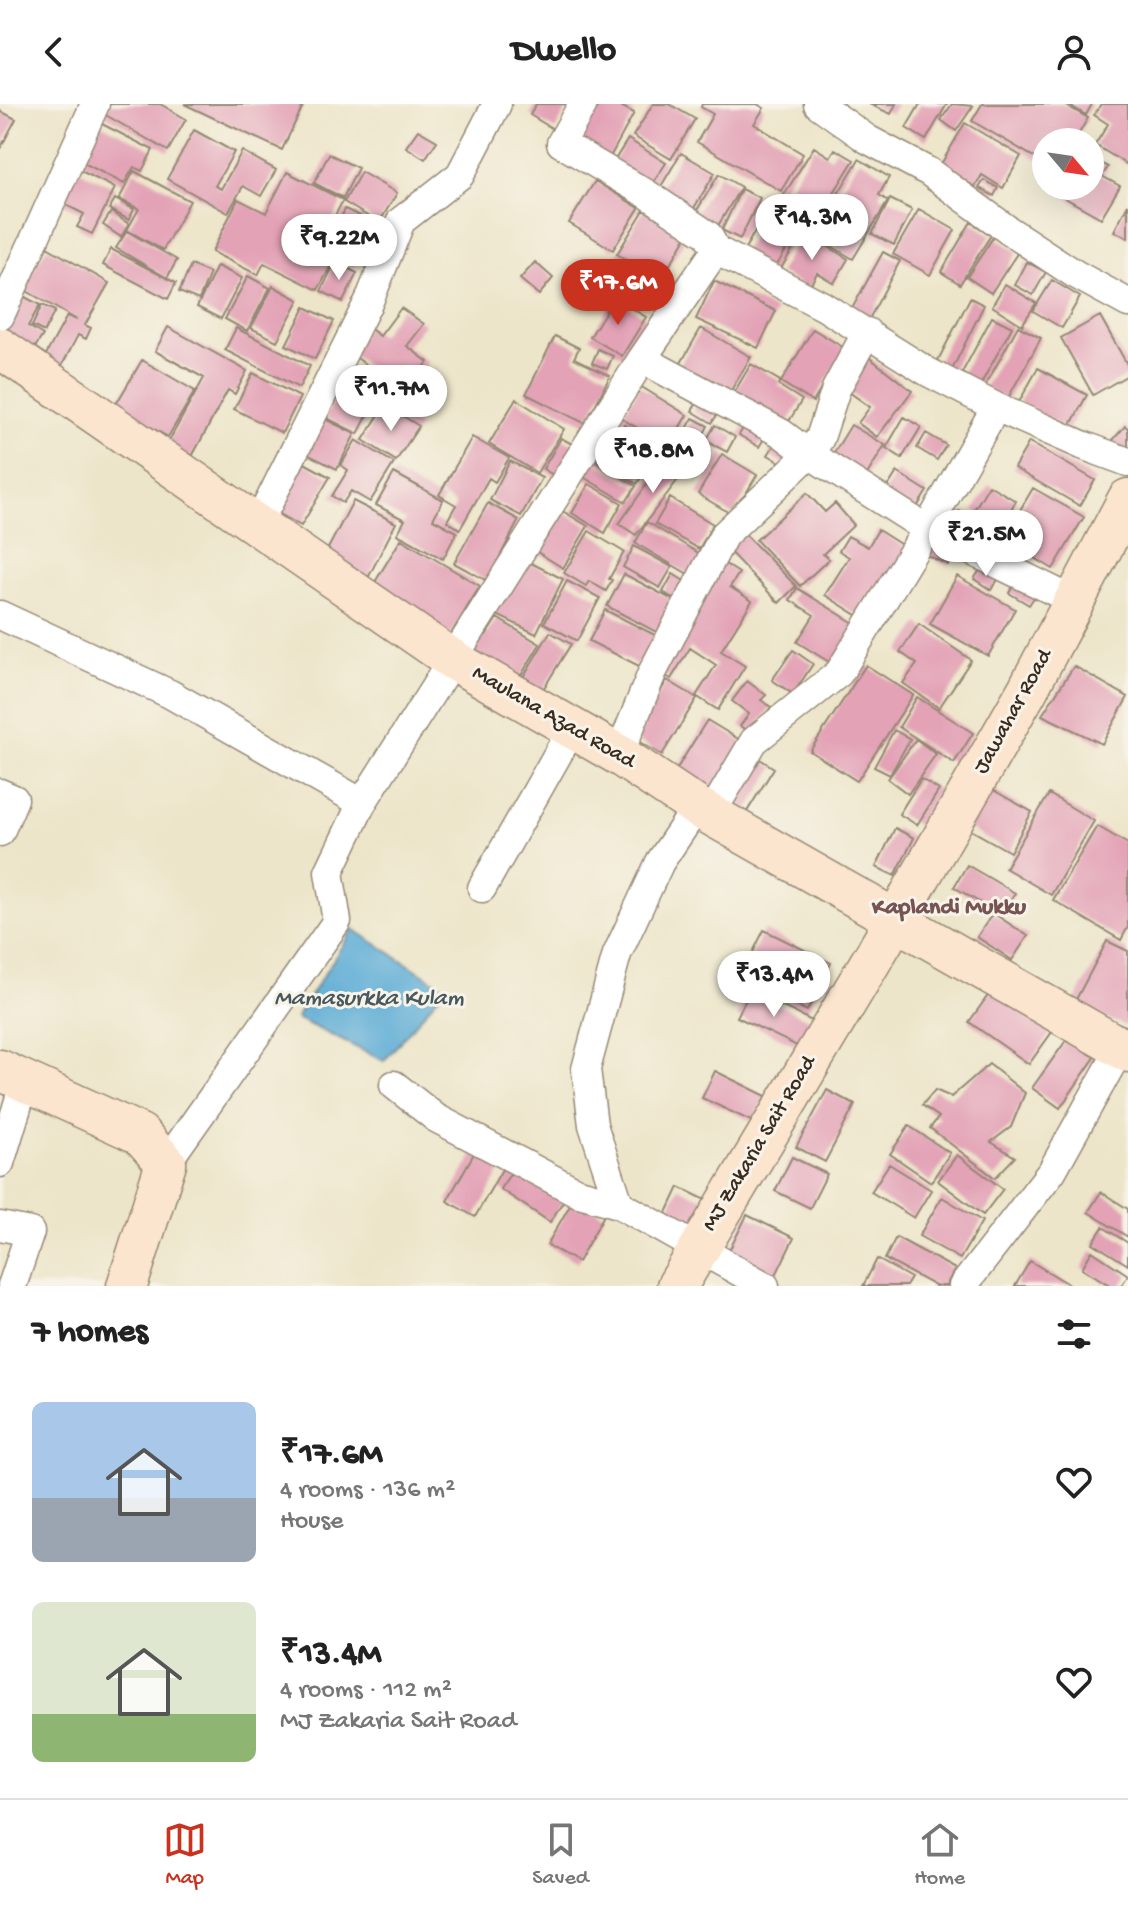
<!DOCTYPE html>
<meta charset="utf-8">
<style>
:root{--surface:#fff;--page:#f2f2f2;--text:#222;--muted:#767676;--line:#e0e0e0;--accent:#c8321e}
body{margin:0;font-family:"Gochi Hand",sans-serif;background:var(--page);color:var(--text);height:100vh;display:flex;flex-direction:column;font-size:30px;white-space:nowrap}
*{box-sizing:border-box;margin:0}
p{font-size:26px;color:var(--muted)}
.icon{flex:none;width:44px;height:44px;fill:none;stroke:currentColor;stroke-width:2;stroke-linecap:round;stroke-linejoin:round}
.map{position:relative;height:1182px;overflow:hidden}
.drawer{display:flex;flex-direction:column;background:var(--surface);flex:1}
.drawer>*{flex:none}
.needle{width:52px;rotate:119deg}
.controls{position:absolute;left:1032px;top:24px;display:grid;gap:16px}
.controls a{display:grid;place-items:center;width:72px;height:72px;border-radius:50%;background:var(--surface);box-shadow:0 8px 32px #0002;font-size:40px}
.price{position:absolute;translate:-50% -68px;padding:0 18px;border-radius:28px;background:#fff;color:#222;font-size:26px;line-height:52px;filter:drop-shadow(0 2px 4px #0008)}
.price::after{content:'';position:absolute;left:50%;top:48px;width:24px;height:18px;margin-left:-12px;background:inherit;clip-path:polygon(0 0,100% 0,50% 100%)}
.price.active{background:var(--accent);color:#fff}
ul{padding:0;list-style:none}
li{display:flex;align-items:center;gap:24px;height:200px;padding:0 32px}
li span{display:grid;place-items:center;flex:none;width:224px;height:160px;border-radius:12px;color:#555}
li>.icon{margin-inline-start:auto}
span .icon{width:96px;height:96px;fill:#fffc;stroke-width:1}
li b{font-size:34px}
h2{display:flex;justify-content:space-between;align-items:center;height:96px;padding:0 32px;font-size:34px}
header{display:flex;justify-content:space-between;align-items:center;height:104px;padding:0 32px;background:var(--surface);font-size:36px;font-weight:700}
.tab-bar{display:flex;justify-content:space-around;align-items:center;height:112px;border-top:2px solid var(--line);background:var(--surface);font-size:22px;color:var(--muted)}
.tab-bar a{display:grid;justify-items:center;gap:4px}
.tab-bar .active{color:var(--accent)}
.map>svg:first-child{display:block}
.water{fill:#5cacd6;stroke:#4c6b7a;stroke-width:2}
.building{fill:#e3a2b6}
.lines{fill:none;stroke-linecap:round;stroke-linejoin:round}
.street-casing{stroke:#948874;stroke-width:31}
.secondary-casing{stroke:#948874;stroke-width:43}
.street{stroke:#fff;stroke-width:28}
.secondary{stroke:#fce5cf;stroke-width:40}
.labels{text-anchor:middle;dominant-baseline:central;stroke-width:6;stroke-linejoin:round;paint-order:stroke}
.street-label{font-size:22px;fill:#3b2a1e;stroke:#f7f3e8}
.neighbourhood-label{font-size:24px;font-weight:bold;fill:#765453;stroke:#f7f3e8}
.water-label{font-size:24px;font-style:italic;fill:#47585e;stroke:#f7f3e8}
</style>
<header><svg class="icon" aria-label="back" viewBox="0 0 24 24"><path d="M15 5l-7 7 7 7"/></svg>Dwello<svg class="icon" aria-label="person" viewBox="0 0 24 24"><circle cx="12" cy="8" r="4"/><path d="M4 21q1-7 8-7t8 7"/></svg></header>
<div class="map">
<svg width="1128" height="1182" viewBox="0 0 1128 1182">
<rect width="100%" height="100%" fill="#f7f3e8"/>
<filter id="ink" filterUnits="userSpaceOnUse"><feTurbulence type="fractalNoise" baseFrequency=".0125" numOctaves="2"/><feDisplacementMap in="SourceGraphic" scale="16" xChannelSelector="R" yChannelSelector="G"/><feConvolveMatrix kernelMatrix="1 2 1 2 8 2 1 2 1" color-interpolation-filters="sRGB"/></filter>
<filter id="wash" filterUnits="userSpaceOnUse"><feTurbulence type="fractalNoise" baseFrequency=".006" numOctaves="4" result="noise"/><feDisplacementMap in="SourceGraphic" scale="32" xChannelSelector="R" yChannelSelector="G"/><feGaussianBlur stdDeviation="1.8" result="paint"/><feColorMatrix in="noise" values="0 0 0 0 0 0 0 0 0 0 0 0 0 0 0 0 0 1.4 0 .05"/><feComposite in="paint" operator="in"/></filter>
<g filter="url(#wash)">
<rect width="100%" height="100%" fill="#ede5c9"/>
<!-- water -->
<path class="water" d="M353 825 445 884 384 957 296 914Z"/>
<g id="blocks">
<!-- building -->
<path class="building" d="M110 0H160L186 15 168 47 104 10Z
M184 0H304L282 46Z
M536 0H570L555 26 530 11Z
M589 0H617L634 9 608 57 570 36Z
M653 0H669L695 15 671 55 633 32Z
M702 0H757L764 4 754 20 803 50 781 87 697 38 713 10 701 3Z
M869 0H896L891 10Z
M920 0H947L926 36 906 24Z
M952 0 973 2 956 27 941 16Z
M982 0H1063L1088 14 1074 38H1046V60L972 17Z
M1068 0H1092L1086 11Z
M1101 0H1128V61L1095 41 1108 20 1094 11Z
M0 7 16 15 0 45Z
M98 18 153 46 142 67 134 63 124 80 78 56Z
M965 19 1021 52 1003 84 982 71 975 83 940 62Z
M194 26 234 48 215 82 221 85 242 47 276 66 261 92 243 82 228 109 167 75Z
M418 26 437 37 425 55 406 43Z
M628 35 666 59 649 85 611 62Z
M814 43 830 53 835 45 854 56 812 124 777 102Z
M681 49 715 69 691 109 657 89Z
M329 50 358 64 343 94 314 79Z
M1090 52 1108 63 1102 72 1120 82 1101 114 1058 90 1062 82H1090Z
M859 55 889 73 879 91 888 97 853 155 813 131Z
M71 62 115 84 92 130 77 123 84 110 54 95Z
M134 67 190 97 163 146 127 126 139 105 119 95Z
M287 68 343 96 317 147 334 156 318 186 264 159 258 171 212 148 238 95 266 109Z
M361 68 397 89 379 119 344 98Z
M719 70 741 83 716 125 694 111Z
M984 76 998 84 994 92 979 84Z
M595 77 639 104 613 146 569 119Z
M741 85 760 94 740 135 722 126Z
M115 95 134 105 129 116 109 105Z
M890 95 912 106 894 141 872 130Z
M1128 100V134L1114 127Z
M345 105 376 120 355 162 325 147Z
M768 105 799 124 771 171 740 153Z
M919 105 955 126 930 171 893 150Z
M644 106 687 132 661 176 617 150Z
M111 108 129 120 121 133 103 121Z
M971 118 991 131 960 180 941 168Z
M127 127 177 156 167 174 116 144Z
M803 127 848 155 834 179 817 169 808 185 779 168Z
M994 132 1018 148 991 189 967 173Z
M47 143 109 179 85 221 91 224 86 235 78 231 60 265 43 256 67 212 77 216 23 185Z
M111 145 176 179 168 195 103 161Z
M883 148 900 157 867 219 849 210Z
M335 158 357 169 343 198 321 187Z
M535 158 553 174 539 191 520 175Z
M579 158 600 169 585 196 565 184Z
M1027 158 1046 168 1033 191 1015 181Z
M191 161 210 169 199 196 179 188Z
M217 162 242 174 221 215 197 203Z
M248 172 270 184 247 227 225 215Z
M1052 176 1080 193 1062 224 1033 207Z
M714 177 776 207 758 244 696 215Z
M1005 180 1036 199 1022 221 992 202Z
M273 182 299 196 277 237 251 224Z
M23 192 40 201 28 222 43 231 31 250 0 232Z
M614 194 646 213 622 252 590 233Z
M970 194 984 201 950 270 935 262Z
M42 201 55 207 44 228 32 222Z
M305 203 334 217 315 255 286 241Z
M401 204 424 220 407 242 428 258 404 289 349 248 368 223 380 232Z
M1100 212 1128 262V271L1093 291 1061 234Z
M992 213 1012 223 977 287 958 276Z
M1018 222 1041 234 1007 296 984 284Z
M168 223 247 267 235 290 228 286 189 358 165 344 204 274 155 247Z
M236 224 310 262 299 284 225 246Z
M701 224 751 253 730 288 677 266Z
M813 225 846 245 813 298 781 278Z
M555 232 579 244 574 254 610 272 586 320 526 290Z
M598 245 613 252 607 265 592 259Z
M866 251 912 287 877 333 858 319 870 303 842 283Z
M142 256 195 287 168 333 115 302Z
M751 260 780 277 778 281 802 296 786 322 733 290Z
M1038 264 1087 291 1068 326 1019 298Z
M253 269 300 293 282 329 234 305Z
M345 274 378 291 358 330 325 313Z
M640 282 687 311 668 343 621 314Z
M701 292 721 304 712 319 692 307Z
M516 295 564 325 537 369 489 340Z
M385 301 419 322 396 357 363 336Z
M321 313 355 330 337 365 303 348Z
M904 313 921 323 902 354 886 344Z
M693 314 708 322 697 343 681 335Z
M748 316 768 328 759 343 739 331Z
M624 321 662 342 650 363 612 342Z
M715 321 735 333 727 348 706 337Z
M851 321 885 341 863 377 829 357Z
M1125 322 1128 324V342L1125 347 1112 337Z
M926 329 946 341 937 356 917 344Z
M472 333 509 354 495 378 489 374 460 425 447 417 456 401 439 391Z
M561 334 574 341 555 372 543 365Z
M356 336 394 359 370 398 351 387 343 399 332 392 348 366 341 361Z
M777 336 798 348 789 363 768 351Z
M1029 338 1095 376 1080 402 1014 364Z
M603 339 646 365 637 380 594 355Z
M668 350 686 365 636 431 619 420Z
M722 350 757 371 733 411 698 390Z
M590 355 636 382 626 398 580 371Z
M299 356 330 373 301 422 271 405Z
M510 357 542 374 521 412 490 396Z
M897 368 927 387 912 411 882 392Z
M394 369 443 396 433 415 457 428 443 455 397 430 405 416 376 401Z
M589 380 622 399 605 429 572 409Z
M989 381 1016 397 1001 422 974 406Z
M1033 384 1084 413 1053 465 1003 435Z
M807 389 825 408 835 399 854 421 823 450 829 455 800 482 756 436Z
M670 394 713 420 699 445 655 420Z
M353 397 396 419 367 476 323 454Z
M488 399 519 416 487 477 454 459Z
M559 405 588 422 563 464 534 446Z
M959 407 979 418 972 431 952 419Z
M647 418 705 453 693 473 635 439Z
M740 425 796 482 779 499 723 441Z
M878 426 908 445 865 516 825 491 849 453 839 447 848 432 868 443Z
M589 427 624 448 609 475 612 476 606 487 589 477 586 482 564 469Z
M932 432 956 443 948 461 924 450Z
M401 435 480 482 448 535 369 488Z
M634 442 672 463 660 484 623 463Z
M521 454 563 475 536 530 493 509Z
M722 458 739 469 730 483 752 497 721 547 745 562 718 606 696 592 716 561 690 544 671 575 657 567Z
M982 463 999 474 991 486 974 475Z
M624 470 675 497 658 529 607 502Z
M673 470 689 480 679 498 663 488Z
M957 472 1015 505 988 552 930 520Z
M1017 476 1037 489 1029 501 1009 489Z
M567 477 600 494 577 537 544 519Z
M797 484 862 524 837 563 797 538 814 511 790 496Z
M605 506 661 534 645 565 589 537Z
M497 514 540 540 517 578 466 548 479 527 486 531Z
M919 520 971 556 939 604 903 579 917 560 900 548Z
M550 528 571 540 539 592 519 580Z
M793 546 813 560 793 590 772 576Z
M866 561 913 591 857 677 810 647Z
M1074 562 1128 593 1102 640 1042 611Z
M667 576 697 594 662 651 633 634Z
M747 577 766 591 761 596 771 603 752 630 740 622 749 610 732 597Z
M917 593 973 629 954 659 899 623Z
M707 616 745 639 714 690 676 666Z
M894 626 910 635 890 671 874 663Z
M916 635 936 650 908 690 888 675Z
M752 650 774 664 743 714 721 700Z
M921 675 939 686 917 721 899 710Z
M979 678 1032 708 1010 748 957 718Z
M1049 690 1094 717 1051 791 1005 764Z
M1097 722 1128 740V823L1121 836 1053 796Z
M895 724 914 734 895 772 876 763Z
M967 761 1015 789 1002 812 954 783Z
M993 809 1028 832 1012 856 977 833Z
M764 826 831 859 807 907 740 874Z
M1107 837 1128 847V923L1073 901Z
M992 886 1052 928 1029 960 969 918Z
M750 887 812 917 799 943 737 913Z
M1073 927 1100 946 1060 1004 1032 984Z
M989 960 1025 989 1011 1023 991 1038 1015 1053 995 1074 930 1024 939 1013 922 1001 935 986 951 993Z
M715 967 766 992 753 1018 702 994Z
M827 986 855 1001 825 1058 796 1043Z
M909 1022 950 1049 931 1078 890 1050Z
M477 1044 505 1060 475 1113 447 1097Z
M957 1051 1003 1085 983 1111 938 1077Z
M792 1053 827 1070 810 1104 775 1087Z
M889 1060 931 1086 914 1114 871 1088Z
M515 1063 564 1096 550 1118 500 1085Z
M679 1083 710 1098 694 1130 664 1115Z
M1101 1088 1128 1105V1133L1088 1108Z
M942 1093 982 1117 960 1155 919 1132Z
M571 1099 584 1106 587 1101 604 1111 578 1158 547 1141Z
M747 1111 794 1134 775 1173 728 1149Z
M1103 1123 1128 1139V1161L1093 1139Z
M896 1133 955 1165 946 1182H935L885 1155Z
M1092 1147 1128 1171 1121 1182H1111L1082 1164Z
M877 1155 911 1174 906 1182H863Z
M1030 1157 1072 1182H1015Z"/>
</g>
</g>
<g filter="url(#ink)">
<use href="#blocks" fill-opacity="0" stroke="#948874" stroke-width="2"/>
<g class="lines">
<!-- street casing -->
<g class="street-casing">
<path id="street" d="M583 0 561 39 647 90 708 131 716 146 823 202 928 268 996 303 1082 341 1128 358
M818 0 867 35 929 68 1008 126 1075 170 1128 199
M0 212 95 0
M642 255 716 146
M257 422 369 197 401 117 460 71 497 0
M0 511 170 590 362 699
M619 651 652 569 724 431 809 350 820 334 836 285 867 228
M0 689 14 695 0 728
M697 703 660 758 617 850 586 965 593 1021 619 1100 765 1182
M711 710 754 637 839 569 927 425 996 303
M482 784 572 625
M394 981 436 1014 579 1089 619 1100
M0 1059 25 977
M166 1059 337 817 329 768 362 699 642 255 781 329 809 350 927 425 1074 497
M0 1122 30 1128 12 1182
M963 1182 1052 1067 1120 945"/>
</g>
<!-- secondary casing -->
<g class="secondary-casing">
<path id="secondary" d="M0 244 453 556 619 651 697 703 1128 948
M0 966 140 1030 166 1059 127 1182
M677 1182 895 817 1027 587 1128 395"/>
</g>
<!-- street -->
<use href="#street" class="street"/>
<!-- secondary -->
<use href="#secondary" class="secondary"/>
</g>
</g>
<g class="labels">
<!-- street labels -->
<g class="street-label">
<text transform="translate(1014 608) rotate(-61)">Jawahar Road</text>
<text transform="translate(553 614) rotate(30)">Maulana Azad Road</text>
<text transform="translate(760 1040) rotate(-59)">MJ Zakaria Sait Road</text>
</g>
<!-- neighbourhood labels -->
<g class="neighbourhood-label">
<text x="949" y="804">Kaplandi Mukku</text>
</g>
<!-- water labels -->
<g class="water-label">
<text x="369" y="895">Mamasurkka Kulam</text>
</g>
</g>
</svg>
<div class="controls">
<a><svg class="needle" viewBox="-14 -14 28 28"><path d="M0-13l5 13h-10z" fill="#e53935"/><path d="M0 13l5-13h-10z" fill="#767676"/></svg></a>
</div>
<b class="price" style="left:812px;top:158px">₹14.3M</b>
<b class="price" style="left:339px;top:178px">₹9.22M</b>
<b class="price active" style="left:618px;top:223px">₹17.6M</b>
<b class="price" style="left:391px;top:329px">₹11.7M</b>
<b class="price" style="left:653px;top:391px">₹18.8M</b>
<b class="price" style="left:986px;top:474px">₹21.5M</b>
<b class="price" style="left:774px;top:915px">₹13.4M</b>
</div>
<section class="drawer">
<h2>7 homes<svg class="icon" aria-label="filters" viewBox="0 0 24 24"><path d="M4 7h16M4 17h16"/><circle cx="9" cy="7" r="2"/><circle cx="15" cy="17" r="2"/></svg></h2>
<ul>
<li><span style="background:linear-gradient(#a9c7e8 60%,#9aa5b1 0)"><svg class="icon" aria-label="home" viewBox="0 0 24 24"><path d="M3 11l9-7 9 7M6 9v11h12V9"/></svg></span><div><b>₹17.6M</b><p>4 rooms · 136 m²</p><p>House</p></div><svg class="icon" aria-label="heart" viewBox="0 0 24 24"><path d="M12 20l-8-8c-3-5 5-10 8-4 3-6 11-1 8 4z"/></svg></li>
<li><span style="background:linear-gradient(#dfe7d0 70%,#8fb573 0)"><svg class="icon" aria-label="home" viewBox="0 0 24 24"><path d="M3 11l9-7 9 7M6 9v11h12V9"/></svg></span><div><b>₹13.4M</b><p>4 rooms · 112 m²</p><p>MJ Zakaria Sait Road</p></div><svg class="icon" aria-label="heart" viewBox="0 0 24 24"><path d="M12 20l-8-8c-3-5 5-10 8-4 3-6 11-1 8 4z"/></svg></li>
</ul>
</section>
<nav class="tab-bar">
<a class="active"><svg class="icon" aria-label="map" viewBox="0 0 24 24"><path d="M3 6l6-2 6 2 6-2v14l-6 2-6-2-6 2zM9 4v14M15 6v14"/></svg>Map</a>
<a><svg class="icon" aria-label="saved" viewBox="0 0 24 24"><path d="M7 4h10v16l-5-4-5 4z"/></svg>Saved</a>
<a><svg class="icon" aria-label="home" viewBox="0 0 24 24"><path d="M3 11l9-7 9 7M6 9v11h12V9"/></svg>Home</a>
</nav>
